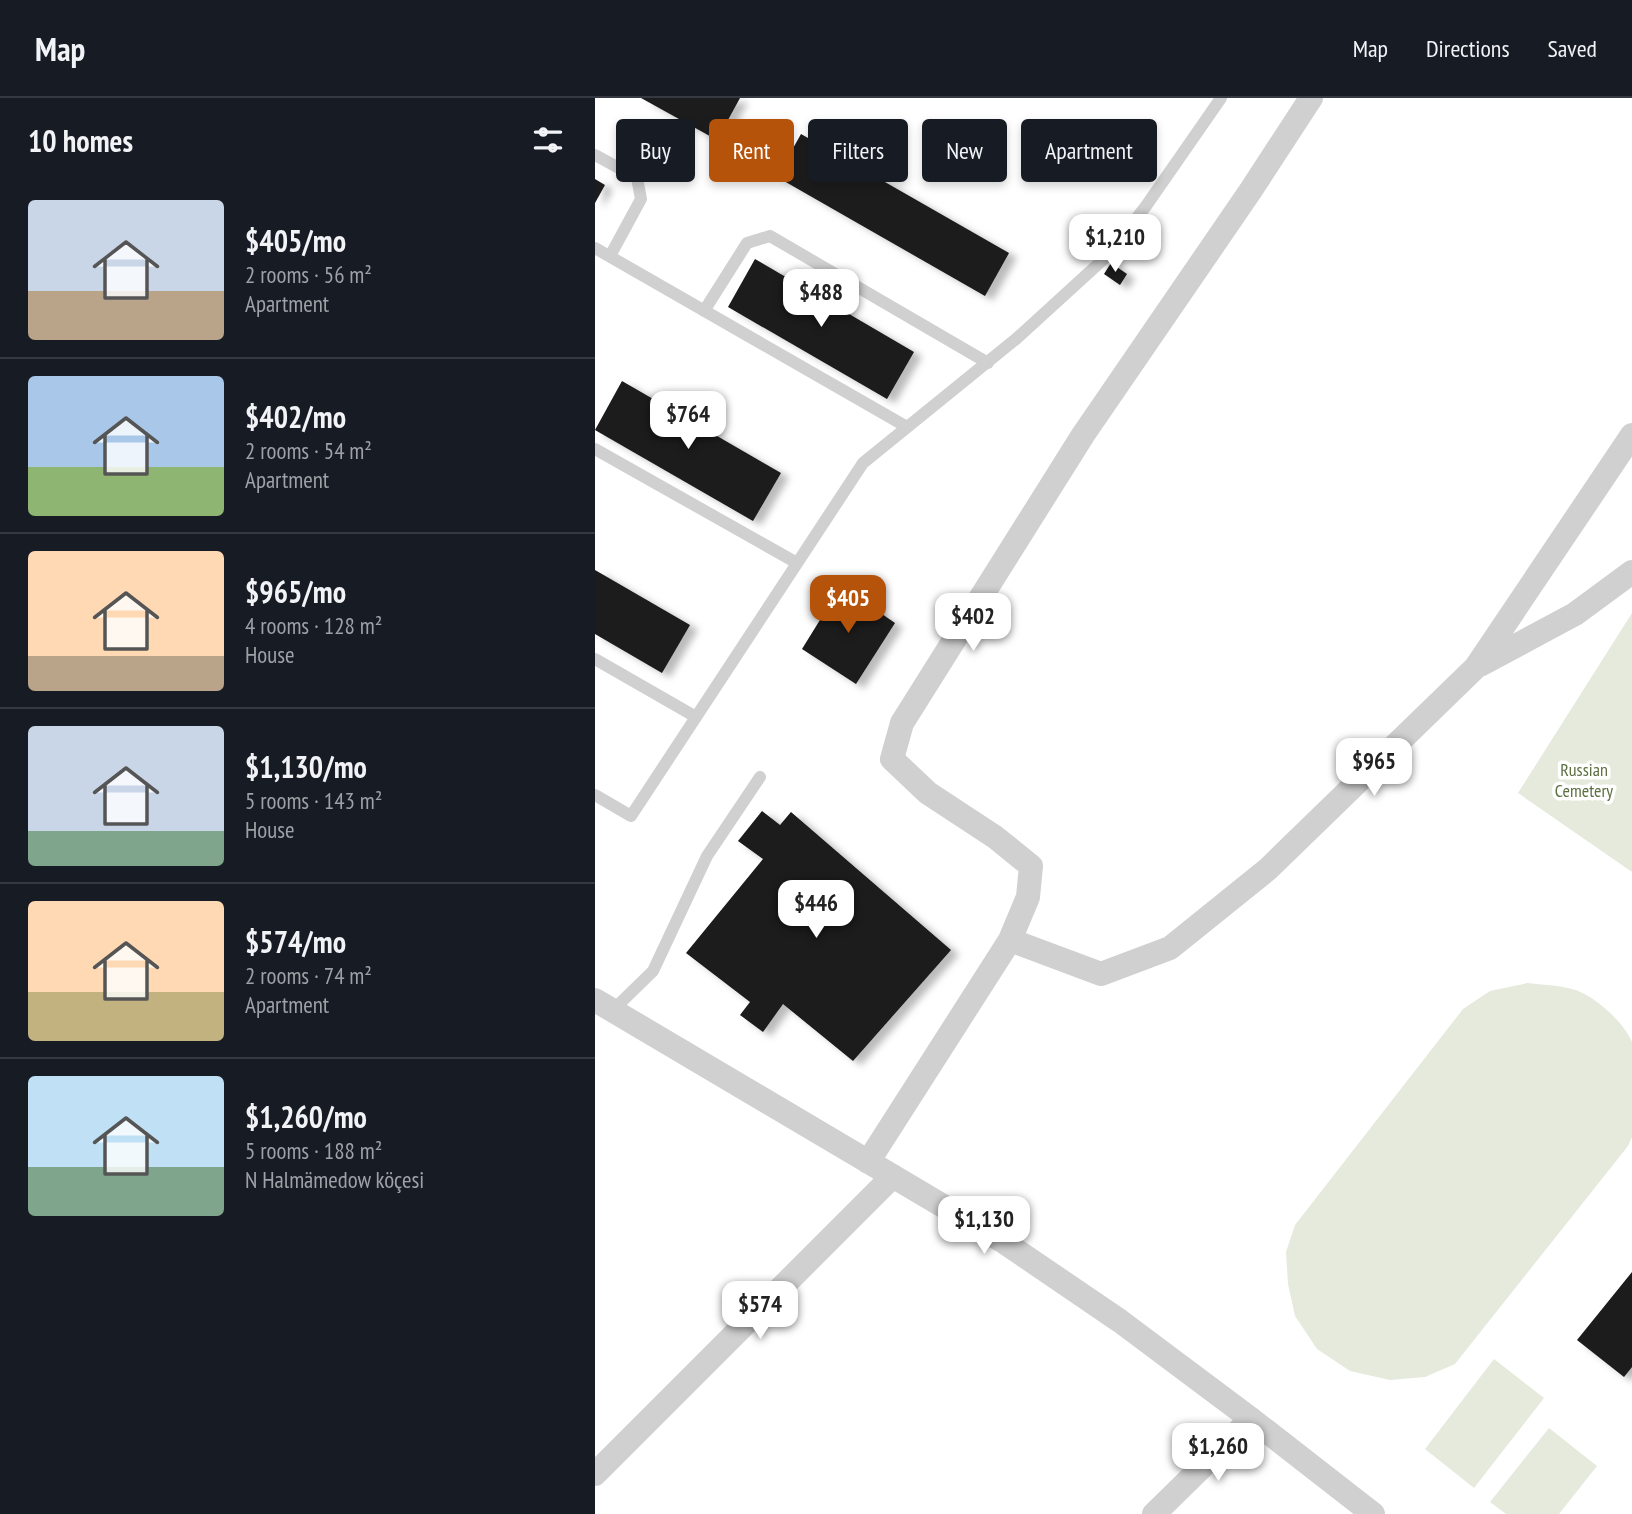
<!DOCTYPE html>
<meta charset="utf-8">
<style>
:root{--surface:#171b24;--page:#242831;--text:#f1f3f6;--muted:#9ea1a6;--line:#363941;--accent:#b45309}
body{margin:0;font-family:"PT Sans Narrow",sans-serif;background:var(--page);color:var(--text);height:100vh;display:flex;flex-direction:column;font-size:26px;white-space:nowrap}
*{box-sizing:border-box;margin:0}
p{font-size:23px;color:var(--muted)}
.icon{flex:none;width:38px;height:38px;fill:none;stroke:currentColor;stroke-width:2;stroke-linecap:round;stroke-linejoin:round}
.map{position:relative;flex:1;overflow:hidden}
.side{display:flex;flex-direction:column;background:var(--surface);width:595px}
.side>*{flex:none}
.hud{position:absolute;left:21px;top:21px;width:665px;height:63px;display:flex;gap:14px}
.price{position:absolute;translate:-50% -60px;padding:0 16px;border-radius:14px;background:#fff;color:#222;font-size:23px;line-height:46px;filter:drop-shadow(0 2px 4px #0008)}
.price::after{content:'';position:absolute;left:50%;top:42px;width:21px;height:16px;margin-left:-10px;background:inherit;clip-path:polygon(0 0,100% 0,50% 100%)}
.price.selected{background:var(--accent);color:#fff}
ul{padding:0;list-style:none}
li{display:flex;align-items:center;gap:21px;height:175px;padding:0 28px}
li+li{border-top:2px solid var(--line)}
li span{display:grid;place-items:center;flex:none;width:196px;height:140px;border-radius:7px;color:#555}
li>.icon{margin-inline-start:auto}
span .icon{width:84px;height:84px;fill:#fffc;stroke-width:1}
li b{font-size:30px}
h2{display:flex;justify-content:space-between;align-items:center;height:84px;padding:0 28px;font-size:30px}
.tag{padding:0 24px;border-radius:7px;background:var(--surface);box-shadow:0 4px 10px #0003;font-size:24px;line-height:63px}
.tag.selected{background:var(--accent);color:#fff}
header{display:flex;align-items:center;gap:42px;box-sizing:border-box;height:98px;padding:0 35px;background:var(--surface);border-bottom:2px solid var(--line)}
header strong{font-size:33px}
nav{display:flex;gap:38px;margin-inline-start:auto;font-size:24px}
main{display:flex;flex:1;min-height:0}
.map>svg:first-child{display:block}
.green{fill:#e5eadc}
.building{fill:#1a1a1a;filter:url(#shadow)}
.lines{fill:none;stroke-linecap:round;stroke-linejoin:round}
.lane{stroke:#d0d0d0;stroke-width:12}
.street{stroke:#d0d0d0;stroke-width:24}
.labels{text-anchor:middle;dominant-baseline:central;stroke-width:7;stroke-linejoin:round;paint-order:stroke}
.park-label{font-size:18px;fill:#5c6f40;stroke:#fff}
</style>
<header>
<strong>Map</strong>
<nav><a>Map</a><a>Directions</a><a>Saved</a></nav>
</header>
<main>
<section class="side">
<h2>10 homes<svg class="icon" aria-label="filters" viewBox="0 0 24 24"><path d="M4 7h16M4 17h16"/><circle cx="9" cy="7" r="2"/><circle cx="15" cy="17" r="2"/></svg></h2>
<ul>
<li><span style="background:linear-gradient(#c9d6e8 65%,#b9a48a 0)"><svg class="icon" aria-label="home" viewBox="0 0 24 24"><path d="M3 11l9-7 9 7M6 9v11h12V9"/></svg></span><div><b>$405/mo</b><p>2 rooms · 56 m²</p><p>Apartment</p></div></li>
<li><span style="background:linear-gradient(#a9c7e8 65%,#8fb573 0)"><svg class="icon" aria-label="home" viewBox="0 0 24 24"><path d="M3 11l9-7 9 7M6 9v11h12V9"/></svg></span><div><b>$402/mo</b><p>2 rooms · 54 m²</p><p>Apartment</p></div></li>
<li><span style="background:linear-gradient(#ffd9b3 75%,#b9a48a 0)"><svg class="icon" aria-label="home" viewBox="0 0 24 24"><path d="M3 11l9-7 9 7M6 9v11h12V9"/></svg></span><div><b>$965/mo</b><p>4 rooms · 128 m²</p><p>House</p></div></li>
<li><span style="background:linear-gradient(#c9d6e8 75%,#7fa58c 0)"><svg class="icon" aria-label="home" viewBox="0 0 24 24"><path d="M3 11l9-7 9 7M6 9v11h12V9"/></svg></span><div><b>$1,130/mo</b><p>5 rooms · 143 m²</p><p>House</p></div></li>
<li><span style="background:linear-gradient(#ffd9b3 65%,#c2b280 0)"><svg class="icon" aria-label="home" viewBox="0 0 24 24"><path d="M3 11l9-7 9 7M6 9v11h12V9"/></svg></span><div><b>$574/mo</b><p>2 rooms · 74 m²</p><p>Apartment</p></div></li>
<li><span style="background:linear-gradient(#bfe0f5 65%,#7fa58c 0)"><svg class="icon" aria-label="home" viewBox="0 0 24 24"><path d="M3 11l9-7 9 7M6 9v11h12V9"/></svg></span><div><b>$1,260/mo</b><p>5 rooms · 188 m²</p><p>N Halmämedow köçesi</p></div></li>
</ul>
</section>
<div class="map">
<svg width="1037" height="1416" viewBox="0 0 1037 1416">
<defs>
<filter id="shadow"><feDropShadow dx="8" dy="4.5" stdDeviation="3.5" flood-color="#0004"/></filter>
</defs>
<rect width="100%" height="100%" fill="#fff"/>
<!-- green -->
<path class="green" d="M1037 515V774L923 695Z
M933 885C947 887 963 887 977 891 998 896 1029 924 1037 944V1039L1033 1048 860 1266 830 1279 795 1282 755 1273 722 1251 700 1218 693 1186 691 1154 700 1127 868 911 895 893Z
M899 1261 949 1300 879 1390 830 1351Z
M954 1330 1002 1368 964 1416H911L895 1404Z"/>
<!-- building -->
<path class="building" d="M46 0H145L122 42Z
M206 36 414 155 390 198 182 79Z
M0 81 10 87 0 105Z
M160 161 319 254 292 301 133 209Z
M516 165 532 176 525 187 509 176Z
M27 283 186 375 158 423 0 332Z
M0 472 95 527 67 575 0 536Z
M246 488 300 525 261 586 207 551Z
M167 713 185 727 196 714 356 852 258 963 188 906 168 934 145 917 155 904 91 855 168 761 143 743Z
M1037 1174V1269L1029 1279 982 1242Z"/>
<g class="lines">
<!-- lane -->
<path class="lane" d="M0 57 42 80 46 101 15 158
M0 150 312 329
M109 213 152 145 175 138 393 265
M0 351 202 465
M0 561 101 619
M0 697 36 718 268 365 421 241 512 158 551 108 626 0
M17 913 58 873 112 758 165 679"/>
<!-- street -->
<path class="street" d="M885 567 980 516 1037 474
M415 842 506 876 575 850 673 771 881 569 1037 337
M0 902 409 1144 525 1223 656 1321 778 1416
M273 1064 415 842 433 799 436 768 400 739 333 695 297 661 307 625 488 337 656 92 716 0
M0 1376 298 1078
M559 1416 656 1321"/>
</g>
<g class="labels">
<!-- park labels -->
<g class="park-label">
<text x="989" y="671">Russian<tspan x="989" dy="21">Cemetery</tspan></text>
</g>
</g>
</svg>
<b class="price" style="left:520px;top:176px">$1,210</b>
<b class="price" style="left:226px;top:231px">$488</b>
<b class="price" style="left:93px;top:353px">$764</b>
<b class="price selected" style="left:253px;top:537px">$405</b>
<b class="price" style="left:378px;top:555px">$402</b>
<b class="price" style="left:779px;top:700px">$965</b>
<b class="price" style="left:221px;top:842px">$446</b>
<b class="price" style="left:389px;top:1158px">$1,130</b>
<b class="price" style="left:165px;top:1243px">$574</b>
<b class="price" style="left:623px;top:1385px">$1,260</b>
<div class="hud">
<a class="tag">Buy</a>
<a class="tag selected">Rent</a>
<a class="tag">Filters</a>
<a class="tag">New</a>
<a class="tag">Apartment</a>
</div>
</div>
</main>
